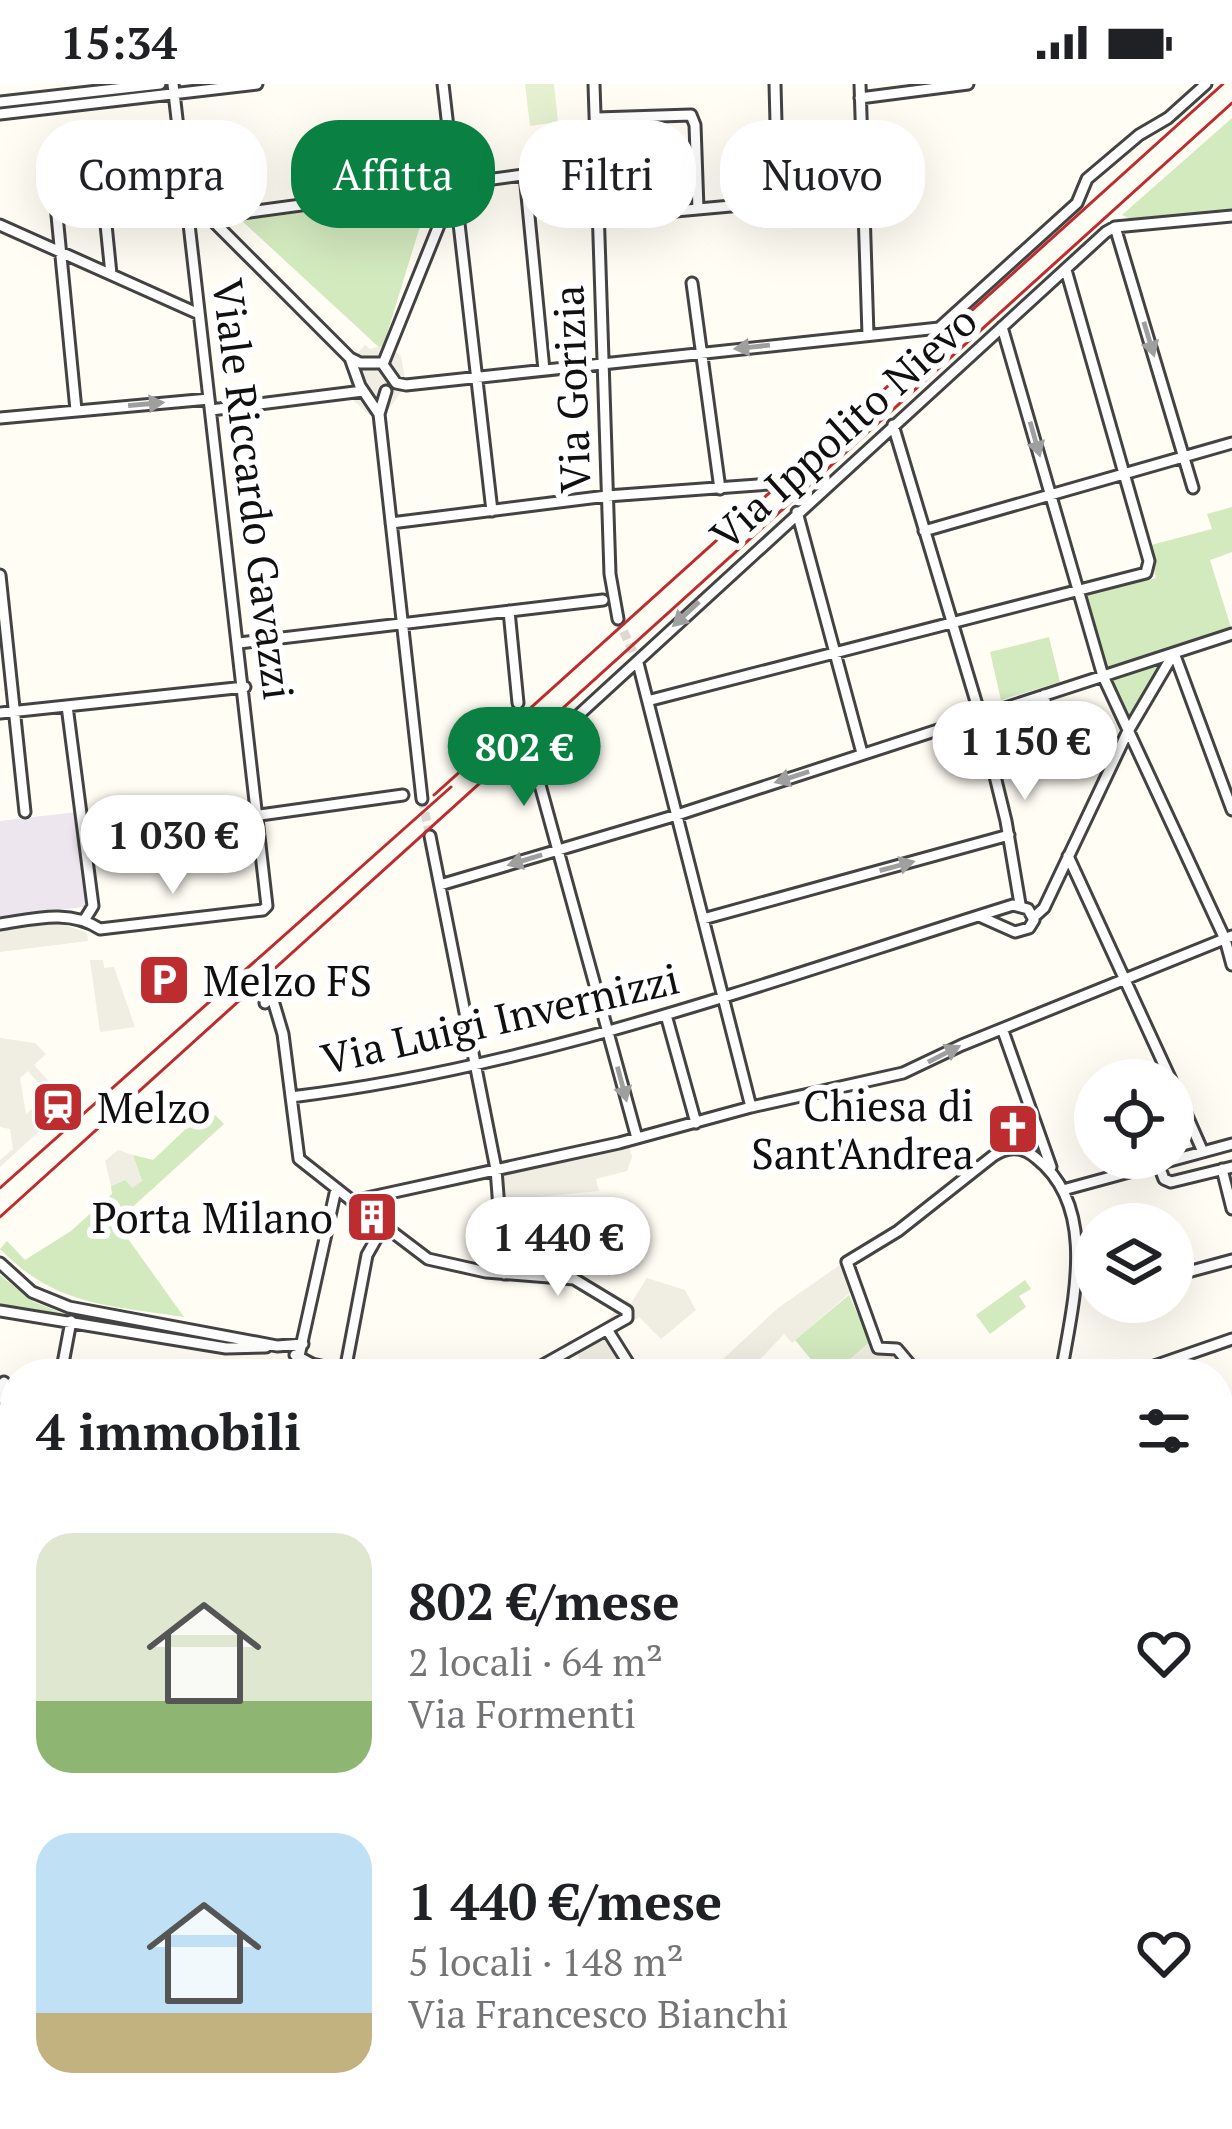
<!DOCTYPE html>
<html lang="it">
<meta charset="utf-8">
<style>
:root{--surface:#fff;--page:#f6f6f6;--text:#202124;--muted:#757577;--accent:#0b8043}
body{margin:0;font-family:"PT Serif",serif;background:var(--page);color:var(--text);height:100vh;display:flex;flex-direction:column;font-size:45px;white-space:nowrap}
*{box-sizing:border-box;margin:0}
p{font-size:39px;color:var(--muted)}
.icon{flex:none;width:66px;height:66px;fill:none;stroke:currentColor;stroke-width:2;stroke-linecap:round;stroke-linejoin:round}
.map{position:relative;flex:1;overflow:hidden}
.details{position:absolute;left:0px;top:1275px;width:1233px;height:771px;display:flex;flex-direction:column;background:var(--surface);border-radius:48px 48px 0 0;box-shadow:0 12px 48px #0002}
.details>*{flex:none}
.top-card{position:absolute;left:36px;top:36px;width:1161px;height:108px;display:flex;gap:24px}
.controls{position:absolute;left:1074px;top:975px;display:grid;gap:24px}
.controls a{display:grid;place-items:center;width:120px;height:120px;border-radius:50%;background:var(--surface);box-shadow:0 12px 48px #0002;font-size:60px}
.price{position:absolute;translate:-50% -102px;padding:0 27px;border-radius:42px;background:#fff;color:#222;font-size:39px;line-height:78px;filter:drop-shadow(0 3px 6px #0008)}
.price::after{content:'';position:absolute;left:50%;top:72px;width:36px;height:27px;margin-left:-18px;background:inherit;clip-path:polygon(0 0,100% 0,50% 100%)}
.price.current{background:var(--accent);color:#fff}
ul{padding:0;list-style:none}
li{display:flex;align-items:center;gap:36px;height:300px;padding:0 36px}
li span{display:grid;place-items:center;flex:none;width:336px;height:240px;border-radius:36px;color:#555}
li>.icon{margin-inline-start:auto}
span .icon{width:144px;height:144px;fill:#fffc;stroke-width:1}
li b{font-size:51px}
h2{display:flex;justify-content:space-between;align-items:center;height:144px;padding:0 36px;font-size:51px}
.chip{padding:0 42px;border-radius:48px;background:var(--surface);box-shadow:0 12px 48px #0002;font-size:42px;line-height:108px}
.chip.current{background:var(--accent);color:#fff}
.status{display:flex;justify-content:space-between;align-items:center;height:84px;padding:0 60px;background:var(--surface);direction:ltr}
.status svg{height:33px;fill:currentColor}
.map>svg:first-child{display:block}
.industrial{fill:#eee6ee}
.green{fill:#d3e9be}
.pitch{fill:#e4f0cf}
.plaza{fill:#f0ede2}
.lines{fill:none;stroke-linecap:round;stroke-linejoin:round}
.minor-tunnel{stroke:#dbd9d2;stroke-width:9;stroke-dasharray:9 4.5;stroke-linecap:butt}
.minor-casing{stroke:#434343;stroke-width:15}
.tertiary-casing{stroke:#434343;stroke-width:18}
.primary-casing{stroke:#212121;stroke-width:21}
.minor{stroke:#fff;stroke-width:9}
.tertiary{stroke:#fff;stroke-width:12}
.primary{stroke:#f3d86f;stroke-width:15}
.rail{stroke:#bd2c2e;stroke-width:3}
.oneway{fill:#9f9f9f}
.labels{text-anchor:middle;dominant-baseline:central;stroke-width:12;stroke-linejoin:round;paint-order:stroke}
.street-label{font-size:42px;fill:#101010;stroke:#fff}
.poi-label{font-size:42px;fill:#101010;stroke:#fff;text-anchor:start}
</style>
<div class="status"><b>15:34</b><svg viewBox="0 0 49 12"><path d="M0 12V9h3v3zM5 12V6h3v6zM10 12V3h3v9zM15 12V0h3v12zM26 1h20v11H26zM47 4h2v5h-2z"/></svg></div>
<div class="map">
<svg width="1232" height="2045" viewBox="0 0 1232 2045">
<rect width="100%" height="100%" fill="#fffdf4"/>
<!-- industrial -->
<path class="industrial" d="M77 728 92 822 0 833V737Z"/>
<!-- green -->
<path class="green" d="M1232 34V128L1135 137 1122 131Z
M429 113 382 266 242 137 248 128 256 127 258 134Z
M1232 423V468L1210 476 1232 547 1105 585 1083 512 1156 494 1147 462 1212 445 1207 430Z
M1049 553 1060 598 1001 616 990 568Z
M1166 578 1132 631 1123 634 1111 595Z
M208 1024 224 1040 116 1138 184 1233C109 1221 57 1223 0 1165L7 1157 25 1176 71 1147 112 1110 111 1102 125 1096 142 1097 133 1071 153 1076Z
M0 1191 34 1218 67 1231 0 1220Z
M1025 1196 1031 1205 1019 1212 1026 1223 990 1250 976 1231Z
M849 1211 870 1258 833 1290H823L795 1256Z
M0 1573 15 1582V1749L0 1738Z"/>
<!-- pitch -->
<path class="pitch" d="M525 0H554L558 38 530 42Z
M314 2031H763L785 2045H295Z"/>
<!-- plaza -->
<path class="plaza" d="M365 261 370 265 385 261 401 272 406 301 386 329 369 331 353 316 347 281Z
M54 837 87 849 88 857 0 868V845Z
M90 876H103L104 884 114 883 135 943 100 948Z
M0 954 35 959 46 970 34 981 54 1003 47 1009 28 987 20 994 26 1030 38 1020 46 1028 42 1034 47 1040 0 1083V1076L13 1065 10 1045 0 1043Z
M629 1061 632 1073 627 1087 596 1095 599 1107 506 1116 504 1091Z
M118 1066 133 1071 142 1097 132 1104 125 1096 111 1102 105 1077Z
M844 1178 859 1201 792 1259 784 1250 746 1290H707L778 1224Z
M647 1194 685 1206 696 1226 661 1255 639 1233 615 1250 626 1271 599 1288 587 1290 573 1261 590 1253 626 1216 631 1219Z
M874 1255 880 1265 896 1264 918 1290H885L874 1277 858 1290H833Z"/>
<g class="lines">
<!-- minor-tunnel -->
<path class="minor-tunnel" d="M618 535 638 579
M422 715 430 752"/>
<!-- minor casing -->
<g class="minor-casing">
<path id="minor" d="M443 0 492 427
M594 0 610 490 618 535
M775 0 778 116
M860 0 868 251
M860 14 968 0
M0 18 160 0
M0 30 257 0
M597 34 691 31 695 41 698 125
M52 80 76 326
M525 91 544 286
M102 101 111 190
M187 111 350 274 360 302 379 330
M220 132 597 81
M599 134 862 110
M0 141 199 230
M1115 143 1193 404
M692 199 720 405
M1002 243 1103 592 1225 855 1232 881
M350 274 360 279H382L396 299 406 301 939 244 1077 119 1087 95 1139 51 1168 34 1206 0
M383 280 454 104
M386 307 379 330 422 715
M211 326 363 307
M0 334 209 315
M893 341 980 631 1006 737 1020 820
M797 428 862 669
M391 439 607 412 770 400
M924 447 1232 359
M0 491 25 728
M509 527 518 619
M239 559 603 516
M1174 569 1232 726
M638 579 751 1023
M651 616 1146 489 1149 477 1066 186
M67 622 93 822 85 835
M0 629 245 603
M992 681 1054 661 1044 611
M260 731 403 711
M430 752 496 1085 504 1190
M1068 772 1171 996
M440 801 677 731 1232 550
M1034 833 1044 824 1127 649 1174 569
M703 835 1009 751
M0 840C34 835 69 825 100 845L263 826 267 822 173 0
M265 919 272 913 283 950 299 1075 370 1131
M666 931 696 1039
M1003 947 1051 1083
M1173 1000 1203 1068
M291 1013C540 983 775 895 1013 821L1028 825 1034 836 1029 844 1015 848 979 832
M637 1054 534 679 536 670 1106 148 1115 143 1232 132
M1158 1079 1164 1095 1171 1098 1232 1083
M1222 1085 1232 1125
M1063 1106 1232 1060
M353 1117 619 1059 751 1023 903 989 962 961 1232 852
M374 1134 428 1175 486 1188 574 1195 627 1227V1234L527 1290
M0 1179 32 1208 69 1223 277 1262 303 1260
M1173 1192 1232 1176
M0 1227 226 1264 266 1263
M608 1247 635 1290
M295 1271 312 1280 358 1290
M345 1287 367 1171 384 1141
M61 1290 71 1237
M295 1290 336 1105
M918 1290 897 1265 878 1264 847 1178 898 1147 993 1072C1008 1062 1022 1062 1036 1074 1100 1124 1072 1222 1061 1290
M1131 1290 1232 1255
M0 1314 4 1298
M1218 1344 1232 1338
M1218 1430 1232 1422
M0 1501 15 1512
M1218 1620 1232 1640
M1218 1694 1232 1686
M1219 1798 1232 1819
M0 1832 15 1815
M0 1875 15 1889
M174 2031 189 2045
M1012 2031 1029 2045
M1138 2031 1147 2045
M1215 2045 1232 2034"/>
</g>
<!-- tertiary casing -->
<g class="tertiary-casing">
<path id="tertiary" d="M194 2045 202 2031
M208 2045 217 2031"/>
</g>
<!-- primary casing -->
<g class="primary-casing">
<path id="primary" d="M0 1533 15 1543
M0 1551 15 1561
M798 2031 821 2045"/>
</g>
<!-- minor -->
<use href="#minor" class="minor"/>
<!-- tertiary -->
<use href="#tertiary" class="tertiary"/>
<!-- primary -->
<use href="#primary" class="primary"/>
<!-- rail -->
<path class="rail" d="M434 711 1223 0
M0 1104 451 703
M0 1133 1232 19"/>
</g>
<!-- one-way arrows -->
<defs><path id="oneway-solid" d="M-6-.8H1V-3.2L6.5 0L1 3.2V.8H-6Z" transform="scale(3)"/></defs>
<g class="oneway">
<use href="#oneway-solid" transform="translate(1149 255) rotate(73)"/>
<use href="#oneway-solid" transform="translate(752 263) rotate(174)"/>
<use href="#oneway-solid" transform="translate(146 320) rotate(-5)"/>
<use href="#oneway-solid" transform="translate(1035 355) rotate(74)"/>
<use href="#oneway-solid" transform="translate(686 530) rotate(137)"/>
<use href="#oneway-solid" transform="translate(792 693) rotate(162)"/>
<use href="#oneway-solid" transform="translate(525 776) rotate(163)"/>
<use href="#oneway-solid" transform="translate(897 782) rotate(-15)"/>
<use href="#oneway-solid" transform="translate(944 970) rotate(-27)"/>
<use href="#oneway-solid" transform="translate(622 1000) rotate(75)"/>
</g>
<!-- icons -->
<defs>
<g id="parking-square" transform="scale(2.7)"><rect x="-9" y="-9" width="18" height="18" rx="4" fill="#bd2c2e" stroke="#fff"/><path d="M-3.5-5.5H1a3.5 3.5 0 0 1 0 7H-1V5.5H-3.5ZM-1-3.4V-.6H.8a1.4 1.4 0 0 0 0-2.8Z" fill="#fff"/></g>
<g id="station-square" transform="scale(2.7)"><rect x="-9" y="-9" width="18" height="18" rx="4" fill="#bd2c2e" stroke="#fff"/><path d="M-3-6H3Q5-6 5-4V2Q5 4 3 4L4.5 6H3L1.5 4h-3L-3 6H-4.5L-3 4Q-5 4-5 2V-4Q-5-6-3-6ZM-3.5-4v3h7v-3ZM-3.5 1v1.5H-2V1ZM2 1v1.5H3.5V1Z" fill="#fff"/></g>
<g id="church-square" transform="scale(2.7)"><rect x="-9" y="-9" width="18" height="18" rx="4" fill="#bd2c2e" stroke="#fff"/><path d="M-1.2-6h2.4v3.5h3.3v2.4h-3.3V6h-2.4V-.1h-3.3v-2.4h3.3Z" fill="#fff"/></g>
<g id="building-square" transform="scale(2.7)"><rect x="-9" y="-9" width="18" height="18" rx="4" fill="#bd2c2e" stroke="#fff"/><path d="M-4-6H4V6H1V3H-1V6H-4ZM-2.5-4.3h1.7v1.8h-1.7ZM.8-4.3h1.7v1.8H.8ZM-2.5-1h1.7V.8h-1.7ZM.8-1h1.7V.8H.8Z" fill="#fff"/></g>
</defs>
<g fill-rule="evenodd">
<use href="#parking-square" x="164" y="896"/>
<use href="#station-square" x="58" y="1023"/>
<use href="#church-square" x="1013" y="1045"/>
<use href="#building-square" x="372" y="1133"/>
</g>
<g class="labels">
<!-- street labels -->
<g class="street-label">
<text transform="translate(571 305) rotate(-92)">Via Gorizia</text>
<text transform="translate(843 343) rotate(-42)">Via Ippolito Nievo</text>
<text transform="translate(254 405) rotate(83)">Viale Riccardo Gavazzi</text>
<text transform="translate(500 934) rotate(-13)">Via Luigi Invernizzi</text>
</g>
<!-- poi labels -->
<g class="poi-label">
<text x="203" y="896">Melzo FS</text>
<text x="974" y="1021" text-anchor="end">Chiesa di<tspan x="974" dy="48">Sant'Andrea</tspan></text>
<text x="97" y="1023">Melzo</text>
<text x="333" y="1133" text-anchor="end">Porta Milano</text>
</g>
</g>
</svg>
<div class="controls">
<a><svg class="icon" aria-label="locate" viewBox="0 0 24 24"><circle cx="12" cy="12" r="6"/><path d="M12 2v4M12 18v4M2 12h4M18 12h4"/></svg></a>
<a><svg class="icon" aria-label="layers" viewBox="0 0 24 24"><path d="M12 4l9 5-9 5-9-5zM3 14l9 5 9-5"/></svg></a>
</div>
<b class="price" style="left:1025px;top:719px">1 150 €</b>
<b class="price current" style="left:524px;top:725px">802 €</b>
<b class="price" style="left:173px;top:813px">1 030 €</b>
<b class="price" style="left:558px;top:1215px">1 440 €</b>
<div class="top-card">
<a class="chip">Compra</a>
<a class="chip current">Affitta</a>
<a class="chip">Filtri</a>
<a class="chip">Nuovo</a>
</div>
<section class="details">
<h2>4 immobili<svg class="icon" aria-label="filters" viewBox="0 0 24 24"><path d="M4 7h16M4 17h16"/><circle cx="9" cy="7" r="2"/><circle cx="15" cy="17" r="2"/></svg></h2>
<ul>
<li><span style="background:linear-gradient(#dfe7d0 70%,#8fb573 0)"><svg class="icon" aria-label="home" viewBox="0 0 24 24"><path d="M3 11l9-7 9 7M6 9v11h12V9"/></svg></span><div><b>802 €/mese</b><p>2 locali · 64 m²</p><p>Via Formenti</p></div><svg class="icon" aria-label="heart" viewBox="0 0 24 24"><path d="M12 20l-8-8c-3-5 5-10 8-4 3-6 11-1 8 4z"/></svg></li>
<li><span style="background:linear-gradient(#bfe0f5 75%,#c2b280 0)"><svg class="icon" aria-label="home" viewBox="0 0 24 24"><path d="M3 11l9-7 9 7M6 9v11h12V9"/></svg></span><div><b>1 440 €/mese</b><p>5 locali · 148 m²</p><p>Via Francesco Bianchi</p></div><svg class="icon" aria-label="heart" viewBox="0 0 24 24"><path d="M12 20l-8-8c-3-5 5-10 8-4 3-6 11-1 8 4z"/></svg></li>
</ul>
</section>
</div>
